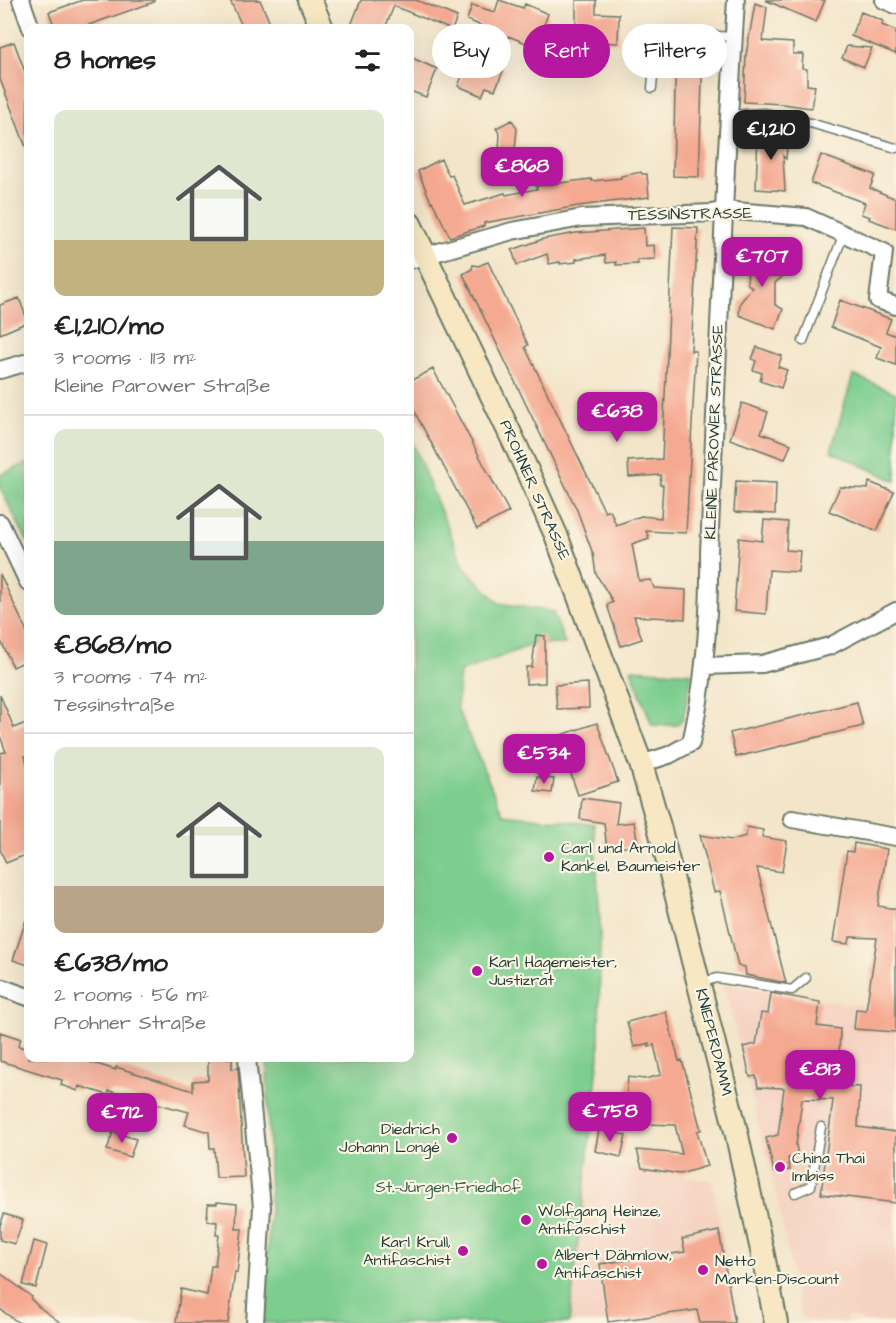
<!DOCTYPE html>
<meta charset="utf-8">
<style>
:root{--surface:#fff;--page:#f6f6f6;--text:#222;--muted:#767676;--line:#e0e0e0;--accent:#b5179e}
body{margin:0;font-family:"Architects Daughter",sans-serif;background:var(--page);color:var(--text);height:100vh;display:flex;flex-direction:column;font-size:22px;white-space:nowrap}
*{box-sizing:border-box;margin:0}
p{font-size:20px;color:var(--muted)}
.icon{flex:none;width:33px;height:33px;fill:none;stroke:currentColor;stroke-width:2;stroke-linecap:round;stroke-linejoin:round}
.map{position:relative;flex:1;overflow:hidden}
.sheet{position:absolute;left:24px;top:24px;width:390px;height:1038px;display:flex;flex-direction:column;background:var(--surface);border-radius:12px;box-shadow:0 6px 24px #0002}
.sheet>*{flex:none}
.banner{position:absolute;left:432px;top:24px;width:374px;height:54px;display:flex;gap:12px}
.price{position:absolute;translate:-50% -51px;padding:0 14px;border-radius:12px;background:var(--accent);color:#fff;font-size:20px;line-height:39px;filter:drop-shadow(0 2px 3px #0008)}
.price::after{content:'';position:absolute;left:50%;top:36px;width:18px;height:14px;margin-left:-9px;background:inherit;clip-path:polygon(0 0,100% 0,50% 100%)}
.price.active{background:#222;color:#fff}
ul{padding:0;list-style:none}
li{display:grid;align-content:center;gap:12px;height:318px;padding:0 30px}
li+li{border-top:2px solid var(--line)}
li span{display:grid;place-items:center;height:186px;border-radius:12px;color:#555}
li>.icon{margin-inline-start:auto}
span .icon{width:108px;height:108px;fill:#fffc;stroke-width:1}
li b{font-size:26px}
h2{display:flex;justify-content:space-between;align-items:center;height:72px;padding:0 30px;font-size:26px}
.chip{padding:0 21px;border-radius:27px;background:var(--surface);box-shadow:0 6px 24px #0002;font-size:21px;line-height:54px}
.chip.active{background:var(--accent);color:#fff}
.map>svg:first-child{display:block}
.built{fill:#f5d3c2}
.green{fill:#7bcd8e;stroke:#4d8561;stroke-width:1.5}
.building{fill:#f5a991}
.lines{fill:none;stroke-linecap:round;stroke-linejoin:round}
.service-casing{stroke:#697868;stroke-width:11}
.minor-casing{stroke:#697868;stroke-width:20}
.secondary-casing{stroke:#697868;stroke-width:26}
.service{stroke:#fff;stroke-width:8}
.minor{stroke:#fff;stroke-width:16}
.secondary{stroke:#f7e8c3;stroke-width:22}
.poi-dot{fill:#b5179e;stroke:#fcf5e5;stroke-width:2}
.labels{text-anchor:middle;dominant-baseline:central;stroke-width:4.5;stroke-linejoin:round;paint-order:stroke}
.street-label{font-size:16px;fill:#1f3d34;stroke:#fcf5e5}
.poi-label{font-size:16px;fill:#1f3d34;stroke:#fcf5e5;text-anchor:start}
.park-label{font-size:16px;fill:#36614a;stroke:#fcf5e5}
</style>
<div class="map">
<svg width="896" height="1323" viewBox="0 0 896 1323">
<rect width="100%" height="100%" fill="#fcf5e5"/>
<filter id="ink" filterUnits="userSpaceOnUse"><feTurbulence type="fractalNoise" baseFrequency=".0167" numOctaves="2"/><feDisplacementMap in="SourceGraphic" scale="12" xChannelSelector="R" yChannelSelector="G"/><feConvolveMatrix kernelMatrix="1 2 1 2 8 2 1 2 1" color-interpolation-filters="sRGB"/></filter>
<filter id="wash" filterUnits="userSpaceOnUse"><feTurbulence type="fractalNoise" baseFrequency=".008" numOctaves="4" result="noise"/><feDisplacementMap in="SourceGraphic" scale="24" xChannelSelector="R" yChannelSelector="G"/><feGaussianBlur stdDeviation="1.35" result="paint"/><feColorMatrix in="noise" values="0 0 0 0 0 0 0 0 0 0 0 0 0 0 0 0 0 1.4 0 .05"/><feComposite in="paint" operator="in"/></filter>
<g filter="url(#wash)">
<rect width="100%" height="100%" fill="#f3e5c9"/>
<!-- built -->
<path class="built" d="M724 984 896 1011V1323H864L862 1320 847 1316 845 1323H817L801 1318 779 1207Z
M587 1160 712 1181 738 1318 686 1323H569Z"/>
<!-- green -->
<path class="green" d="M853 375 896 393V481L831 451Z
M410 437 464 567 499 603 553 612 565 644H534L460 672 457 708 503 814 594 824 600 922 599 1056 569 1323H263L270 1207 267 1058H410Z
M28 463V543L0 488V475Z
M631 669 692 673 683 719 677 725H652Z"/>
<g id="blocks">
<!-- building -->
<path class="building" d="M83 0H154V2L80 28H55L49 12Z
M230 0H260L272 28H243Z
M361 0H416L457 17 452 30 394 6 385 28H350Z
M499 0 523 8 525 4 548 14 536 47 508 36 496 66 504 69 495 90 486 87 482 96 458 86 482 26 467 20 472 5 495 12Z
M576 0H596V13L619 14 618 43 593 42V26H576Z
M765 0H825L816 22Z
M755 3 767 7 763 41 793 43V54H803L802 68 807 69V85L815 86 811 108 783 104 744 102 746 55Z
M861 12 883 21 882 25 896 31V54L851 36Z
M14 42 28 80 27 150 0 79V47Z
M847 46 872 48 864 67 842 58Z
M676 47 703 48 699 177 673 176Z
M410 57 437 69 426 97 410 91Z
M512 120 517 129 515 149 499 148 500 135 496 128Z
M758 132 788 134 786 159 783 156 785 191 756 189Z
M821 155 875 175 870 188 896 199V229L869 219 870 217 861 214 865 203 811 183Z
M441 159 449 176 452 175 465 205 505 193 506 195 537 189 536 186 591 179 592 181 621 178V176L641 172 642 174H647L649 197 578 206 484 223V226L450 237 432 201 431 202 418 171Z
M673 227 698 228 691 351H696L686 533 646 531 649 538 632 544 639 581 651 580 654 588 686 590 685 619 634 616 642 639 621 646 607 605 613 602 596 574 593 554 577 510 463 274 472 269 473 265 478 266 488 262 528 345 525 347 605 512 610 510 616 525 641 516 661 518 663 485H660L661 475 629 477 628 461 662 459Z
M644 228 645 246 654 245 655 259 637 260 638 264 616 265V262L606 263 605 255 576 259V262L560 264V262L549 264 547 254 517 265 512 250 543 239 576 233Z
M752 245 775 247 774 257H777L776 269 782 277 775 283V305L783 309 775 329 739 315 740 303 752 288 747 283 749 254 752 252Z
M19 298 28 322 0 334V305Z
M840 300 891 319 886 332 896 336V365L877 358 881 347 831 327Z
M757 347 782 356 778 367 787 370 781 388 760 381 762 373 753 370 756 361 752 359Z
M433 369 509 512 477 529 410 403V381Z
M742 403 768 412 761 433 791 444 785 459 730 439Z
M736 481 776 483 775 514 734 512Z
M869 482 894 492 877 531 829 511 840 487 868 489Z
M764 520 788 522 786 550 800 551 798 572 769 570 766 614 734 611 739 538 762 541Z
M0 574 28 634V660L13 667 0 639Z
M536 635 545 636V683L526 684V667H532Z
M588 683 589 708 557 709 555 685Z
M0 695 14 728 28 722V755L25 756 28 767V854L6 863 0 849V753L6 752 0 736Z
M857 702 863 726 736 757 730 733Z
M597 723 618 782 578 795 558 736Z
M537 777 554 779 552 793 535 791Z
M582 798 619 803 616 824 634 822 638 845 607 850 604 823 580 819Z
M747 827 763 830 762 837 787 841 782 872 757 868 786 983 746 975 745 967 738 966 720 891 714 892 700 835 732 840 746 836Z
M854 843 887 849 878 906 896 909V1032L854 1029 856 1009 866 1010 877 938 850 937 849 944 833 942 847 851 853 852Z
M26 920 28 921V965L13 960Z
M771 993 820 1002 817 1026 840 1029 838 1086 860 1087 858 1127 896 1132V1203L821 1194 833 1100 802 1099 796 1145 798 1156 788 1158 790 1170 774 1172 766 1138 778 1135 784 1088 758 1087 756 1076 750 1077 743 1047 756 1044 761 1013 768 1014Z
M666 1012 679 1061 682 1060 701 1130 697 1131 707 1166 680 1174 642 1168 637 1150 682 1154 675 1125 647 1124V1105L636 1107 635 1098H626L628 1077 645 1079 661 1075 654 1045 649 1046V1043L634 1047 627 1022Z
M0 1032 21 1039 18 1046 28 1049V1058H84L83 1060 116 1070V1067L193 1091V1081L208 1080V1058H232V1069L238 1068 244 1177 216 1178 214 1148H210L209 1132 185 1125 189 1112 109 1091 108 1095 79 1086 78 1091 61 1085 62 1080 0 1061Z
M599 1130 626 1135 621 1157 595 1151Z
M113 1132 136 1139 130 1157 107 1150Z
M217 1202 237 1204 236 1229H242L237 1273 235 1272 228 1323H176L181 1289 207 1295 211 1266H215L219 1235H216L217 1222 207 1221 208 1204H217Z
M4 1214 23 1220 15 1244 0 1240V1226Z
M719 1231 735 1323H700L697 1310 608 1322 600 1264 685 1252 682 1239Z
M34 1241 47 1245 36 1288 23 1285Z
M0 1273 32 1297 31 1299 39 1307 61 1323H19L0 1309Z"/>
</g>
</g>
<g filter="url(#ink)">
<use href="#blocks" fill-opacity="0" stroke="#697868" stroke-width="1.5"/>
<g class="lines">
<!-- service casing -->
<g class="service-casing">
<path id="service" d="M652 88 657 32 733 37
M729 115 764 113 800 120 896 148
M803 341 844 233
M699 983 717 978 792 990 806 978
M795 1193 811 1186 821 1127"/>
</g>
<!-- minor casing -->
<g class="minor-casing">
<path id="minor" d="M21 0 31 28
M884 0 896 5
M410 260 512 231 582 218 713 213 724 210 806 217 884 252 878 300 896 306
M0 370 28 362
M0 523 28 582
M704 666 762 664 830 646 896 611
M641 764 669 755 691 743C705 680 710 616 709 552L726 167 736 0
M792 819 896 837
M0 987 28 997
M247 1058 262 1207 255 1323"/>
</g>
<!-- secondary casing -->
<g class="secondary-casing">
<path id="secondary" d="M310 0 322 28
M410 224 516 446 556 535 641 764 659 826 736 1131 763 1255 776 1323"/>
</g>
<!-- service -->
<use href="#service" class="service"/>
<!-- minor -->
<use href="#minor" class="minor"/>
<!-- secondary -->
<use href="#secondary" class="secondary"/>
</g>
</g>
<!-- markers -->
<g class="poi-dot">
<circle cx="549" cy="857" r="6"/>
<circle cx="477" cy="971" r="6"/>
<circle cx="452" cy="1138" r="6"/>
<circle cx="780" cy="1167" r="6"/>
<circle cx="526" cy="1220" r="6"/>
<circle cx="463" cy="1251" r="6"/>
<circle cx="542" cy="1264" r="6"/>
<circle cx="703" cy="1270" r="6"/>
</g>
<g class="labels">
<!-- street labels -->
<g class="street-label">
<text transform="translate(690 214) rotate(-1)">TESSINSTRASSE</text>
<text transform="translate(714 432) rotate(-88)">KLEINE PAROWER STRASSE</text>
<text transform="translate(535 490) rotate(66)">PROHNER STRASSE</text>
<text transform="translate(714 1042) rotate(76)">KNIEPERDAMM</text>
</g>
<!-- poi labels -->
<g class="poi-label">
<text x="561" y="848">Carl und Arnold<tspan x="561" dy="18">Kankel, Baumeister</tspan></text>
<text x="489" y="962">Karl Hagemeister,<tspan x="489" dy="18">Justizrat</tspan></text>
<text x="440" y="1129" text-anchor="end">Diedrich<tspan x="440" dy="18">Johann Longé</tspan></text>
<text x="792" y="1158">China Thai<tspan x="792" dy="18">Imbiss</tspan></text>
<text x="538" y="1211">Wolfgang Heinze,<tspan x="538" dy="18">Antifaschist</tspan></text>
<text x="451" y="1242" text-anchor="end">Karl Krull,<tspan x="451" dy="18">Antifaschist</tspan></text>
<text x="554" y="1255">Albert Dähmlow,<tspan x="554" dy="18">Antifaschist</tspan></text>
<text x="715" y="1261">Netto<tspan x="715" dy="18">Marken-Discount</tspan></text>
</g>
<!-- park labels -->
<g class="park-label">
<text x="448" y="1187">St.-Jürgen-Friedhof</text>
</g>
</g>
</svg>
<b class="price active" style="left:771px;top:161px">€1,210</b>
<b class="price" style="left:522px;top:198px">€868</b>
<b class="price" style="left:762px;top:288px">€707</b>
<b class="price" style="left:617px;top:443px">€638</b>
<b class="price" style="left:544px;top:785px">€534</b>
<b class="price" style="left:820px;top:1101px">€813</b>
<b class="price" style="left:610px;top:1143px">€758</b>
<b class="price" style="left:122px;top:1144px">€712</b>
<div class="banner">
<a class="chip">Buy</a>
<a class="chip active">Rent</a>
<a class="chip">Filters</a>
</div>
<section class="sheet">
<h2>8 homes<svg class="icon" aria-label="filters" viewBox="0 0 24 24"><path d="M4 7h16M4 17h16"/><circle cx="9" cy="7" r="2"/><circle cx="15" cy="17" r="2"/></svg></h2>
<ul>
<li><span style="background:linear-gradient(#dfe7d0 70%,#c2b280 0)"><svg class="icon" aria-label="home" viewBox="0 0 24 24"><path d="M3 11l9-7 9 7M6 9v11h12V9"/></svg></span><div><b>€1,210/mo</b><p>3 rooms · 113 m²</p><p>Kleine Parower Straße</p></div></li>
<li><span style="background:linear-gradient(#dfe7d0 60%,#7fa58c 0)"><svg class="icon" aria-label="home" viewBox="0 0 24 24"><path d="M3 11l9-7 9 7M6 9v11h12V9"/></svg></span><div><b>€868/mo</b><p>3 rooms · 74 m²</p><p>Tessinstraße</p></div></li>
<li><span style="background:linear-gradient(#dfe7d0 75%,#b9a48a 0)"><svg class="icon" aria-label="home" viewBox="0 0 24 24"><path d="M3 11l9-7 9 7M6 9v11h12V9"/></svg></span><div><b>€638/mo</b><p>2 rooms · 56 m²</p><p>Prohner Straße</p></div></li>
</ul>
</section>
</div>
